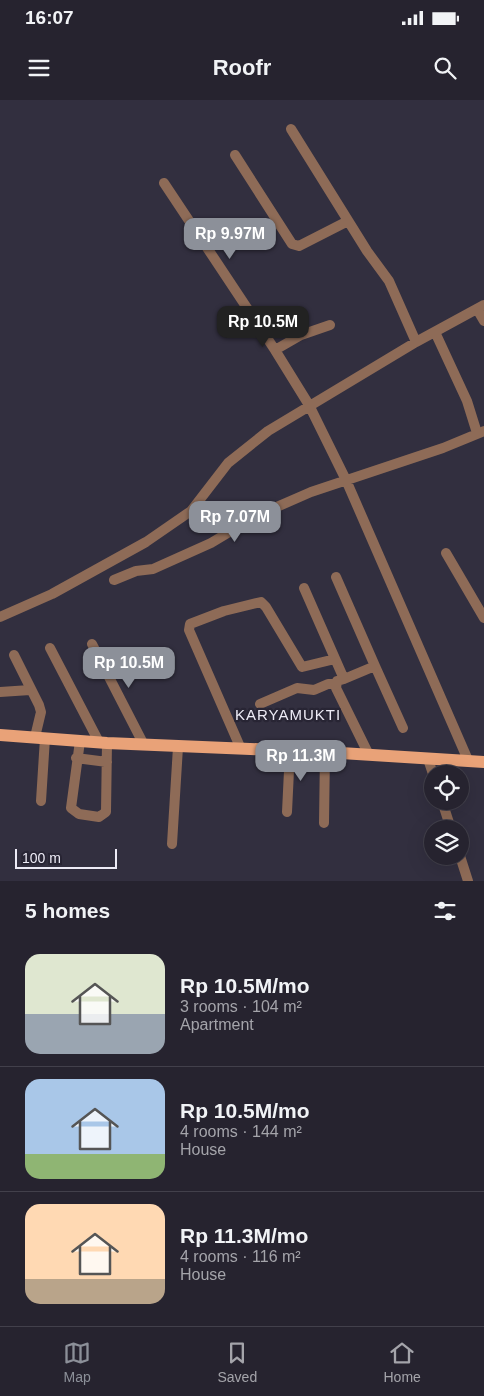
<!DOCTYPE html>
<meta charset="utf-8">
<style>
:root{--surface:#26232f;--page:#2e2b37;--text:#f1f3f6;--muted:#a4a4aa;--line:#42404b;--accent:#8c9099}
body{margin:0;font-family:Arial,sans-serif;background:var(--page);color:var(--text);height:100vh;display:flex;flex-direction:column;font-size:19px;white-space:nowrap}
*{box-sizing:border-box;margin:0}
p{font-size:16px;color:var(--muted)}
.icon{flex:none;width:28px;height:28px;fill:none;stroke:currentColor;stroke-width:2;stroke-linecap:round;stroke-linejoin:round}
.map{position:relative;height:781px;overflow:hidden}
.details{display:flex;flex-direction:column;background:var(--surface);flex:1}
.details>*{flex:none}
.fabs{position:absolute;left:424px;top:665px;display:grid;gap:10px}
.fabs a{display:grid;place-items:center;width:45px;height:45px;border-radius:50%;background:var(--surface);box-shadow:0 5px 20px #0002,0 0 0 1px var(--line);font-size:25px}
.scale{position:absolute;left:15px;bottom:12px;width:102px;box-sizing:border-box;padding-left:5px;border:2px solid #edebf6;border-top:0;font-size:14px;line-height:18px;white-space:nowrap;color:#edebf6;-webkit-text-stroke:4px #282534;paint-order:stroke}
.price{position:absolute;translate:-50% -42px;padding:0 11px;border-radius:10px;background:var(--accent);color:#fff;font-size:16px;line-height:32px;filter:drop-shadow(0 1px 2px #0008)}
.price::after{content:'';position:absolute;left:50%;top:30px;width:15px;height:11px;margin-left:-8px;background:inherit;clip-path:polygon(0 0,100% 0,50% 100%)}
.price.current{background:#222;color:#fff}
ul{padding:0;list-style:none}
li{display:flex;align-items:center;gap:15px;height:125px;padding:0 25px}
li+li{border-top:1px solid var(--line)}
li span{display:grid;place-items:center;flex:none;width:140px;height:100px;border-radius:15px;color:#555}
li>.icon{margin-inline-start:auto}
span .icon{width:60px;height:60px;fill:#fffc;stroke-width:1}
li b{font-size:21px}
h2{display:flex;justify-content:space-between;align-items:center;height:60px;padding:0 25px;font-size:21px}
.status{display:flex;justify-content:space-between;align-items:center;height:35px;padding:0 25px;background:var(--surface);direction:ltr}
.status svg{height:14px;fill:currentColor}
header{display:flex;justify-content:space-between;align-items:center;height:65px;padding:0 25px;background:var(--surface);font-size:22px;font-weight:600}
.menu{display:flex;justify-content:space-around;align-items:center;height:70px;border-top:1px solid var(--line);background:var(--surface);font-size:14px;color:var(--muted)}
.menu a{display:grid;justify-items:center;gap:2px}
.menu .current{color:var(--accent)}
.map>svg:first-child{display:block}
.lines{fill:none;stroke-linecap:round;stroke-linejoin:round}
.minor{stroke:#8e6b57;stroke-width:10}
.major{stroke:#e9a278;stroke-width:12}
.labels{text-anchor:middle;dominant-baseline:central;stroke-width:4.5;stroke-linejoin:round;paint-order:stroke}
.quarter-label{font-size:15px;letter-spacing:1px;fill:#edebf6;stroke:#282534}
</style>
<div class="status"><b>16:07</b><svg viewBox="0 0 49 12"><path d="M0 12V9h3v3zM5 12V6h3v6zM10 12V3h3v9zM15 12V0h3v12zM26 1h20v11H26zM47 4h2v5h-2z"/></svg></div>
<header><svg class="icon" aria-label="menu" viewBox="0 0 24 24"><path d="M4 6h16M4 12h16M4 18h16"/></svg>Roofr<svg class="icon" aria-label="search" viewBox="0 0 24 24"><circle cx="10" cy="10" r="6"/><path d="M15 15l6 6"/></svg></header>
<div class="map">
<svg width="484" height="781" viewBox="0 0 484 781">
<rect width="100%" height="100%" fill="#322f3f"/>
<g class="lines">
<!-- minor -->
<path class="minor" d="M291 29 367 151 389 181 416 242
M235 55 292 144 299 146 348 121
M164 83 275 250
M477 209 484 221
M330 225 301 235 275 250 309 305 346 380 468 660
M435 232 467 301 477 333
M446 453 484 518
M336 477 375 566 344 579
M114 480 136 471 153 469 211 443 256 416 311 392 443 348 484 331
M304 488 344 579 337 581 336 588 369 655
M0 517 52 494 146 442 191 411 228 363 268 331 416 242 484 205
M92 544 144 645
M50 548 99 642
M14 555 39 605 41 612 35 637
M375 566 403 628
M0 592 30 590
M260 604 297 588 314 590 328 584H335
M80 641 71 708 79 714 99 717 106 712 107 643
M241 649 189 530 190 524 224 511 261 502 266 507 302 567 335 559
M76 658 107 662
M428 659 433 674
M41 701 45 638
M442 701 451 729
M287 712 290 650
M324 723 325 652
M172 744 178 647
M460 756 468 781"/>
<!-- major -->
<path class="major" d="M0 635 107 643 325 652 484 662"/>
</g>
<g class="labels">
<!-- quarter labels -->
<g class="quarter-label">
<text x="288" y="614">KARYAMUKTI</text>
</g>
</g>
</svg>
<div class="fabs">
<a><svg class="icon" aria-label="locate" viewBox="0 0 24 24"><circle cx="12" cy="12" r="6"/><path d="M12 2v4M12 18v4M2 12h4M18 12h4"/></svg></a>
<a><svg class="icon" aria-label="layers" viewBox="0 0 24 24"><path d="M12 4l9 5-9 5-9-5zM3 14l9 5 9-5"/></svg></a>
</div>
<div class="scale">100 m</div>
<b class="price" style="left:230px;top:160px">Rp 9.97M</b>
<b class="price current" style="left:263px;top:248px">Rp 10.5M</b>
<b class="price" style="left:235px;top:443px">Rp 7.07M</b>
<b class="price" style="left:129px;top:589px">Rp 10.5M</b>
<b class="price" style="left:301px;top:682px">Rp 11.3M</b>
</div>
<section class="details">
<h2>5 homes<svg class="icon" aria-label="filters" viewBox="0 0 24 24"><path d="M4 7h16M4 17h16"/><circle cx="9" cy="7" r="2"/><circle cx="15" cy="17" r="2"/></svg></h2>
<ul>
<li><span style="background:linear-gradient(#dfe7d0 60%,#9aa5b1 0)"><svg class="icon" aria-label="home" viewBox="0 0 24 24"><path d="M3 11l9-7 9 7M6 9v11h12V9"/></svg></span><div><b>Rp 10.5M/mo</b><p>3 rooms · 104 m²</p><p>Apartment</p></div></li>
<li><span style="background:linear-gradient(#a9c7e8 75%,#8fb573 0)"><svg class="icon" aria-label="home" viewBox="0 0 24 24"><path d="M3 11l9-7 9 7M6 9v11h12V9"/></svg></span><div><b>Rp 10.5M/mo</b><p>4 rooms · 144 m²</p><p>House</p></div></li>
<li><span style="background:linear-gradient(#ffd9b3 75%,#b9a48a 0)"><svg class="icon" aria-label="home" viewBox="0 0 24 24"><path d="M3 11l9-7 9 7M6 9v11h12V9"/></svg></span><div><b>Rp 11.3M/mo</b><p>4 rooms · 116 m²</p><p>House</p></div></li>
</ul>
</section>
<nav class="menu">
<a class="current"><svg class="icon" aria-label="map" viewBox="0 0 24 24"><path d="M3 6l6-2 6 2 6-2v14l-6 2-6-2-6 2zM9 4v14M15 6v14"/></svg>Map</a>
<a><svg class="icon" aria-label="saved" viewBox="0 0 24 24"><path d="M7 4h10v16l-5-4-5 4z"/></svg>Saved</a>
<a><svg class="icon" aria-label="home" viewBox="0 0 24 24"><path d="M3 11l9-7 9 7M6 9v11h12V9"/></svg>Home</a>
</nav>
